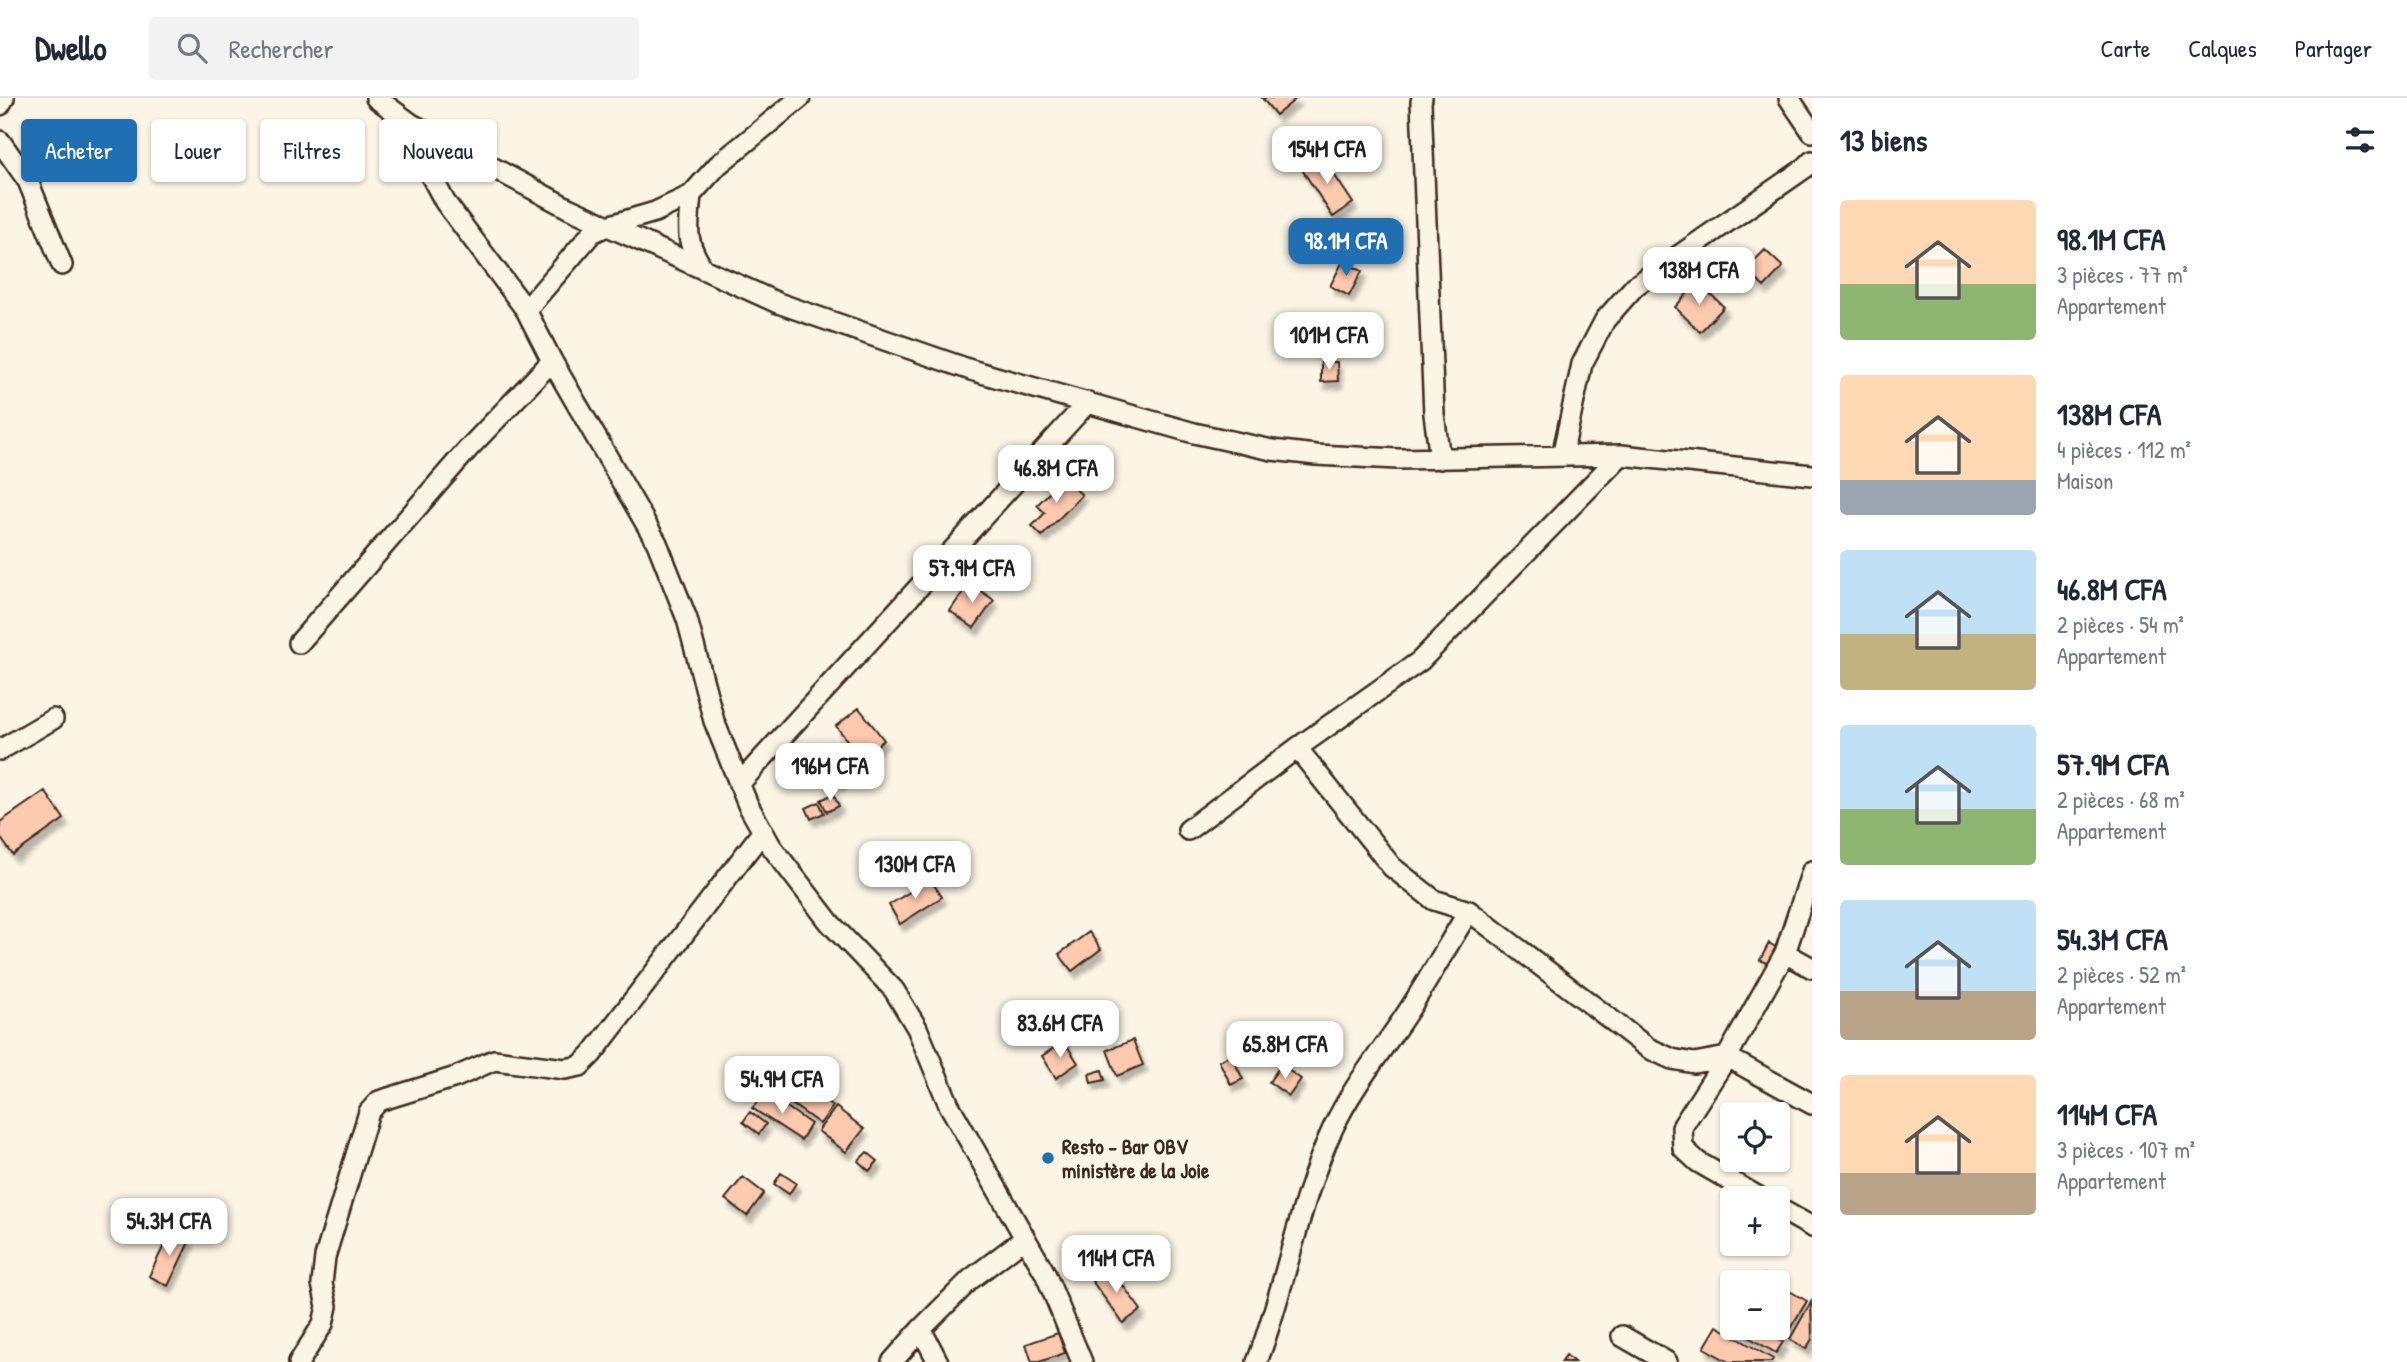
<!DOCTYPE html>
<html lang="fr">
<meta charset="utf-8">
<style>
:root{--surface:#fff;--page:#f2f2f3;--text:#1f2937;--muted:#747a83;--line:#e0e1e3;--accent:#1f6fb2}
body{margin:0;font-family:"Patrick Hand",sans-serif;background:var(--page);color:var(--text);height:100vh;display:flex;flex-direction:column;font-size:26px;white-space:nowrap}
*{box-sizing:border-box;margin:0}
p{font-size:23px;color:var(--muted)}
.icon{flex:none;width:38px;height:38px;fill:none;stroke:currentColor;stroke-width:2;stroke-linecap:round;stroke-linejoin:round}
.map{position:relative;flex:1;overflow:hidden}
.panel{display:flex;flex-direction:column;background:var(--surface);width:595px}
.panel>*{flex:none}
.hud{position:absolute;left:21px;top:21px;width:665px;height:63px;display:flex;gap:14px}
.tools{position:absolute;left:1720px;top:1004px;display:grid;gap:14px}
.tools a{display:grid;place-items:center;width:70px;height:70px;border-radius:7px;background:var(--surface);box-shadow:0 2px 5px #0004;font-size:35px}
.price{position:absolute;translate:-50% -60px;padding:0 16px;border-radius:14px;background:#fff;color:#222;font-size:23px;line-height:46px;filter:drop-shadow(0 2px 4px #0008)}
.price::after{content:'';position:absolute;left:50%;top:42px;width:21px;height:16px;margin-left:-10px;background:inherit;clip-path:polygon(0 0,100% 0,50% 100%)}
.price.on{background:var(--accent);color:#fff}
ul{padding:0;list-style:none}
li{display:flex;align-items:center;gap:21px;height:175px;padding:0 28px}
li span{display:grid;place-items:center;flex:none;width:196px;height:140px;border-radius:7px;color:#555}
li>.icon{margin-inline-start:auto}
span .icon{width:84px;height:84px;fill:#fffc;stroke-width:1}
li b{font-size:30px}
h2{display:flex;justify-content:space-between;align-items:center;height:84px;padding:0 28px;font-size:30px}
.chip{padding:0 24px;border-radius:7px;background:var(--surface);box-shadow:0 2px 5px #0004;font-size:24px;line-height:63px}
.chip.on{background:var(--accent);color:#fff}
header{display:flex;align-items:center;gap:42px;box-sizing:border-box;height:98px;padding:0 35px;background:var(--surface);border-bottom:2px solid var(--line)}
header strong{font-size:33px}
nav{display:flex;gap:38px;margin-inline-start:auto;font-size:24px}
.search{width:490px;height:63px;background:var(--page);display:flex;align-items:center;gap:18px;box-sizing:border-box;padding:0 24px;border-radius:7px;color:var(--muted);font-size:26px}
main{display:flex;flex:1;min-height:0}
.map>svg:first-child{display:block}
.building{fill:#fecaaf;stroke:#3b2a1e;stroke-width:2;filter:url(#shadow)}
.lines{fill:none;stroke-linecap:round;stroke-linejoin:round}
.minor-casing{stroke:#3b2a1e;stroke-width:24}
.minor{stroke:#fcf5e5;stroke-width:19}
.poi-dot{fill:#1f6fb2;stroke:#fcf5e5;stroke-width:2.5}
.labels{text-anchor:middle;dominant-baseline:central;stroke-width:7;stroke-linejoin:round;paint-order:stroke}
.poi-label{font-size:21px;font-weight:bold;fill:#3b2a1e;stroke:#fcf5e5;text-anchor:start}
</style>
<header>
<strong>Dwello</strong>
<div class="search"><svg class="icon" aria-label="search" viewBox="0 0 24 24"><circle cx="10" cy="10" r="6"/><path d="M15 15l6 6"/></svg>Rechercher</div>
<nav><a>Carte</a><a>Calques</a><a>Partager</a></nav>
</header>
<main>
<div class="map">
<svg width="1812" height="1264" viewBox="0 0 1812 1264">
<defs>
<filter id="shadow"><feDropShadow dx="4" dy="7" stdDeviation="2" flood-color="#0004"/></filter>
</defs>
<rect width="100%" height="100%" fill="#fcf5e5"/>
<filter id="ink" filterUnits="userSpaceOnUse"><feTurbulence type="fractalNoise" baseFrequency=".0143" numOctaves="2"/><feDisplacementMap in="SourceGraphic" scale="14" xChannelSelector="R" yChannelSelector="G"/><feConvolveMatrix kernelMatrix="1 2 1 2 8 2 1 2 1" color-interpolation-filters="sRGB"/></filter>
<g filter="url(#ink)">
<!-- building -->
<path class="building" d="M1262 0H1297L1276 17Z
M1321 57 1353 105 1333 119 1301 70Z
M1765 152 1783 169 1764 189 1746 171Z
M1343 163 1362 173 1349 198 1330 188Z
M1698 184 1724 209 1700 234 1675 209Z
M1321 264H1337L1338 283 1321 284Z
M1064 380 1082 397 1042 438 1032 428 1045 415 1037 407Z
M969 485 994 502 974 530 950 513Z
M859 610 884 642 861 660 836 628Z
M839 643 860 664 839 686 818 666Z
M45 693 64 721 13 757 0 739V724Z
M833 696 839 708 827 714 821 702Z
M819 704 824 715 811 721 806 710Z
M930 781 942 799 900 826 889 807Z
M1089 834 1101 851 1072 873 1059 856Z
M1769 845 1777 850 1768 866 1760 862Z
M1133 942 1143 967 1117 978 1107 952Z
M1064 943 1078 965 1056 980 1042 958Z
M1231 957 1243 981 1231 987 1219 963Z
M1281 967 1301 981 1289 998 1269 984Z
M1102 972 1105 982 1091 985 1089 976Z
M782 973 833 1008 820 1026 768 989Z
M767 995 811 1026 801 1042 752 1010Z
M836 1009 864 1031 846 1054 818 1033Z
M750 1014 766 1026 759 1036 743 1024Z
M867 1054 878 1063 869 1073 858 1063Z
M781 1075 796 1085 789 1096 774 1086Z
M743 1079 764 1095 747 1118 725 1101Z
M171 1133 190 1142 168 1188 149 1178Z
M1110 1170 1141 1212 1123 1225 1092 1183Z
M1764 1176 1782 1187 1778 1193V1185H1758Z
M1786 1191 1807 1203 1784 1240 1769 1230H1778V1203Z
M1811 1204 1812 1241 1806 1251 1790 1241Z
M1717 1228 1773 1261 1771 1264H1729L1704 1250Z
M1733 1230H1759L1783 1244 1776 1255Z
M1058 1235 1065 1255 1039 1264H1032L1026 1246Z
M1566 1257 1574 1264H1561Z"/>
<g class="lines">
<!-- minor casing -->
<g class="minor-casing">
<path id="minor" d="M376 0 410 25 568 110 778 205 971 272 1194 335 1272 352 1316 357 1398 361 1621 357 1812 377
M1422 0 1421 4 1434 316 1440 361
M1789 0 1812 34
M0 7 4 0
M410 25 429 74 445 104 526 212 552 263 657 445 687 521 714 623 748 707 771 748 830 825 894 892 917 930 949 1007 1045 1175 1082 1264
M0 43 28 83 62 167
M691 97C688 131 684 143 704 172
M526 212 592 135 607 128 655 114 691 97 718 67 800 0
M1562 358 1582 266 1605 222 1635 188 1805 70 1812 63
M299 545 468 351 552 263
M1297 650 1392 769 1434 802 1469 813 1648 950 1672 961 1694 965 1727 959 1812 1006
M0 652 53 621
M739 686 1088 304
M1188 732 1297 650 1420 563 1621 357
M1785 855 1812 870
M1762 1101 1698 1064 1683 1050 1682 1029 1727 959 1785 855 1812 773
M1778 1110 1812 1129
M921 1231 938 1264
M1622 1238 1667 1264
M299 1264 323 1226 327 1208 322 1186 325 1159 369 1014 379 1003 456 979 494 962 565 971 580 968 592 956 763 733
M892 1264 921 1231 971 1181 1025 1140
M1257 1264C1286 1188 1298 1105 1333 1030 1354 985 1388 946 1414 904 1433 874 1450 843 1469 813"/>
</g>
<!-- minor -->
<use href="#minor" class="minor"/>
</g>
</g>
<!-- markers -->
<circle class="poi-dot" cx="1048" cy="1060" r="7"/>
<g class="labels">
<!-- poi labels -->
<g class="poi-label">
<text x="1062" y="1048">Resto - Bar OBV<tspan x="1062" dy="24">ministère de la Joie</tspan></text>
</g>
</g>
</svg>
<div class="tools">
<a><svg class="icon" aria-label="locate" viewBox="0 0 24 24"><circle cx="12" cy="12" r="6"/><path d="M12 2v4M12 18v4M2 12h4M18 12h4"/></svg></a>
<a>+</a>
<a>−</a>
</div>
<b class="price" style="left:1327px;top:88px">154M CFA</b>
<b class="price on" style="left:1346px;top:180px">98.1M CFA</b>
<b class="price" style="left:1699px;top:209px">138M CFA</b>
<b class="price" style="left:1329px;top:274px">101M CFA</b>
<b class="price" style="left:1056px;top:407px">46.8M CFA</b>
<b class="price" style="left:972px;top:507px">57.9M CFA</b>
<b class="price" style="left:830px;top:705px">196M CFA</b>
<b class="price" style="left:915px;top:803px">130M CFA</b>
<b class="price" style="left:1060px;top:962px">83.6M CFA</b>
<b class="price" style="left:1285px;top:983px">65.8M CFA</b>
<b class="price" style="left:782px;top:1018px">54.9M CFA</b>
<b class="price" style="left:169px;top:1160px">54.3M CFA</b>
<b class="price" style="left:1116px;top:1197px">114M CFA</b>
<div class="hud">
<a class="chip on">Acheter</a>
<a class="chip">Louer</a>
<a class="chip">Filtres</a>
<a class="chip">Nouveau</a>
</div>
</div>
<section class="panel">
<h2>13 biens<svg class="icon" aria-label="filters" viewBox="0 0 24 24"><path d="M4 7h16M4 17h16"/><circle cx="9" cy="7" r="2"/><circle cx="15" cy="17" r="2"/></svg></h2>
<ul>
<li><span style="background:linear-gradient(#ffd9b3 60%,#8fb573 0)"><svg class="icon" aria-label="home" viewBox="0 0 24 24"><path d="M3 11l9-7 9 7M6 9v11h12V9"/></svg></span><div><b>98.1M CFA</b><p>3 pièces · 77 m²</p><p>Appartement</p></div></li>
<li><span style="background:linear-gradient(#ffd9b3 75%,#9aa5b1 0)"><svg class="icon" aria-label="home" viewBox="0 0 24 24"><path d="M3 11l9-7 9 7M6 9v11h12V9"/></svg></span><div><b>138M CFA</b><p>4 pièces · 112 m²</p><p>Maison</p></div></li>
<li><span style="background:linear-gradient(#bfe0f5 60%,#c2b280 0)"><svg class="icon" aria-label="home" viewBox="0 0 24 24"><path d="M3 11l9-7 9 7M6 9v11h12V9"/></svg></span><div><b>46.8M CFA</b><p>2 pièces · 54 m²</p><p>Appartement</p></div></li>
<li><span style="background:linear-gradient(#bfe0f5 60%,#8fb573 0)"><svg class="icon" aria-label="home" viewBox="0 0 24 24"><path d="M3 11l9-7 9 7M6 9v11h12V9"/></svg></span><div><b>57.9M CFA</b><p>2 pièces · 68 m²</p><p>Appartement</p></div></li>
<li><span style="background:linear-gradient(#bfe0f5 65%,#b9a48a 0)"><svg class="icon" aria-label="home" viewBox="0 0 24 24"><path d="M3 11l9-7 9 7M6 9v11h12V9"/></svg></span><div><b>54.3M CFA</b><p>2 pièces · 52 m²</p><p>Appartement</p></div></li>
<li><span style="background:linear-gradient(#ffd9b3 70%,#b9a48a 0)"><svg class="icon" aria-label="home" viewBox="0 0 24 24"><path d="M3 11l9-7 9 7M6 9v11h12V9"/></svg></span><div><b>114M CFA</b><p>3 pièces · 107 m²</p><p>Appartement</p></div></li>
</ul>
</section>
</main>
